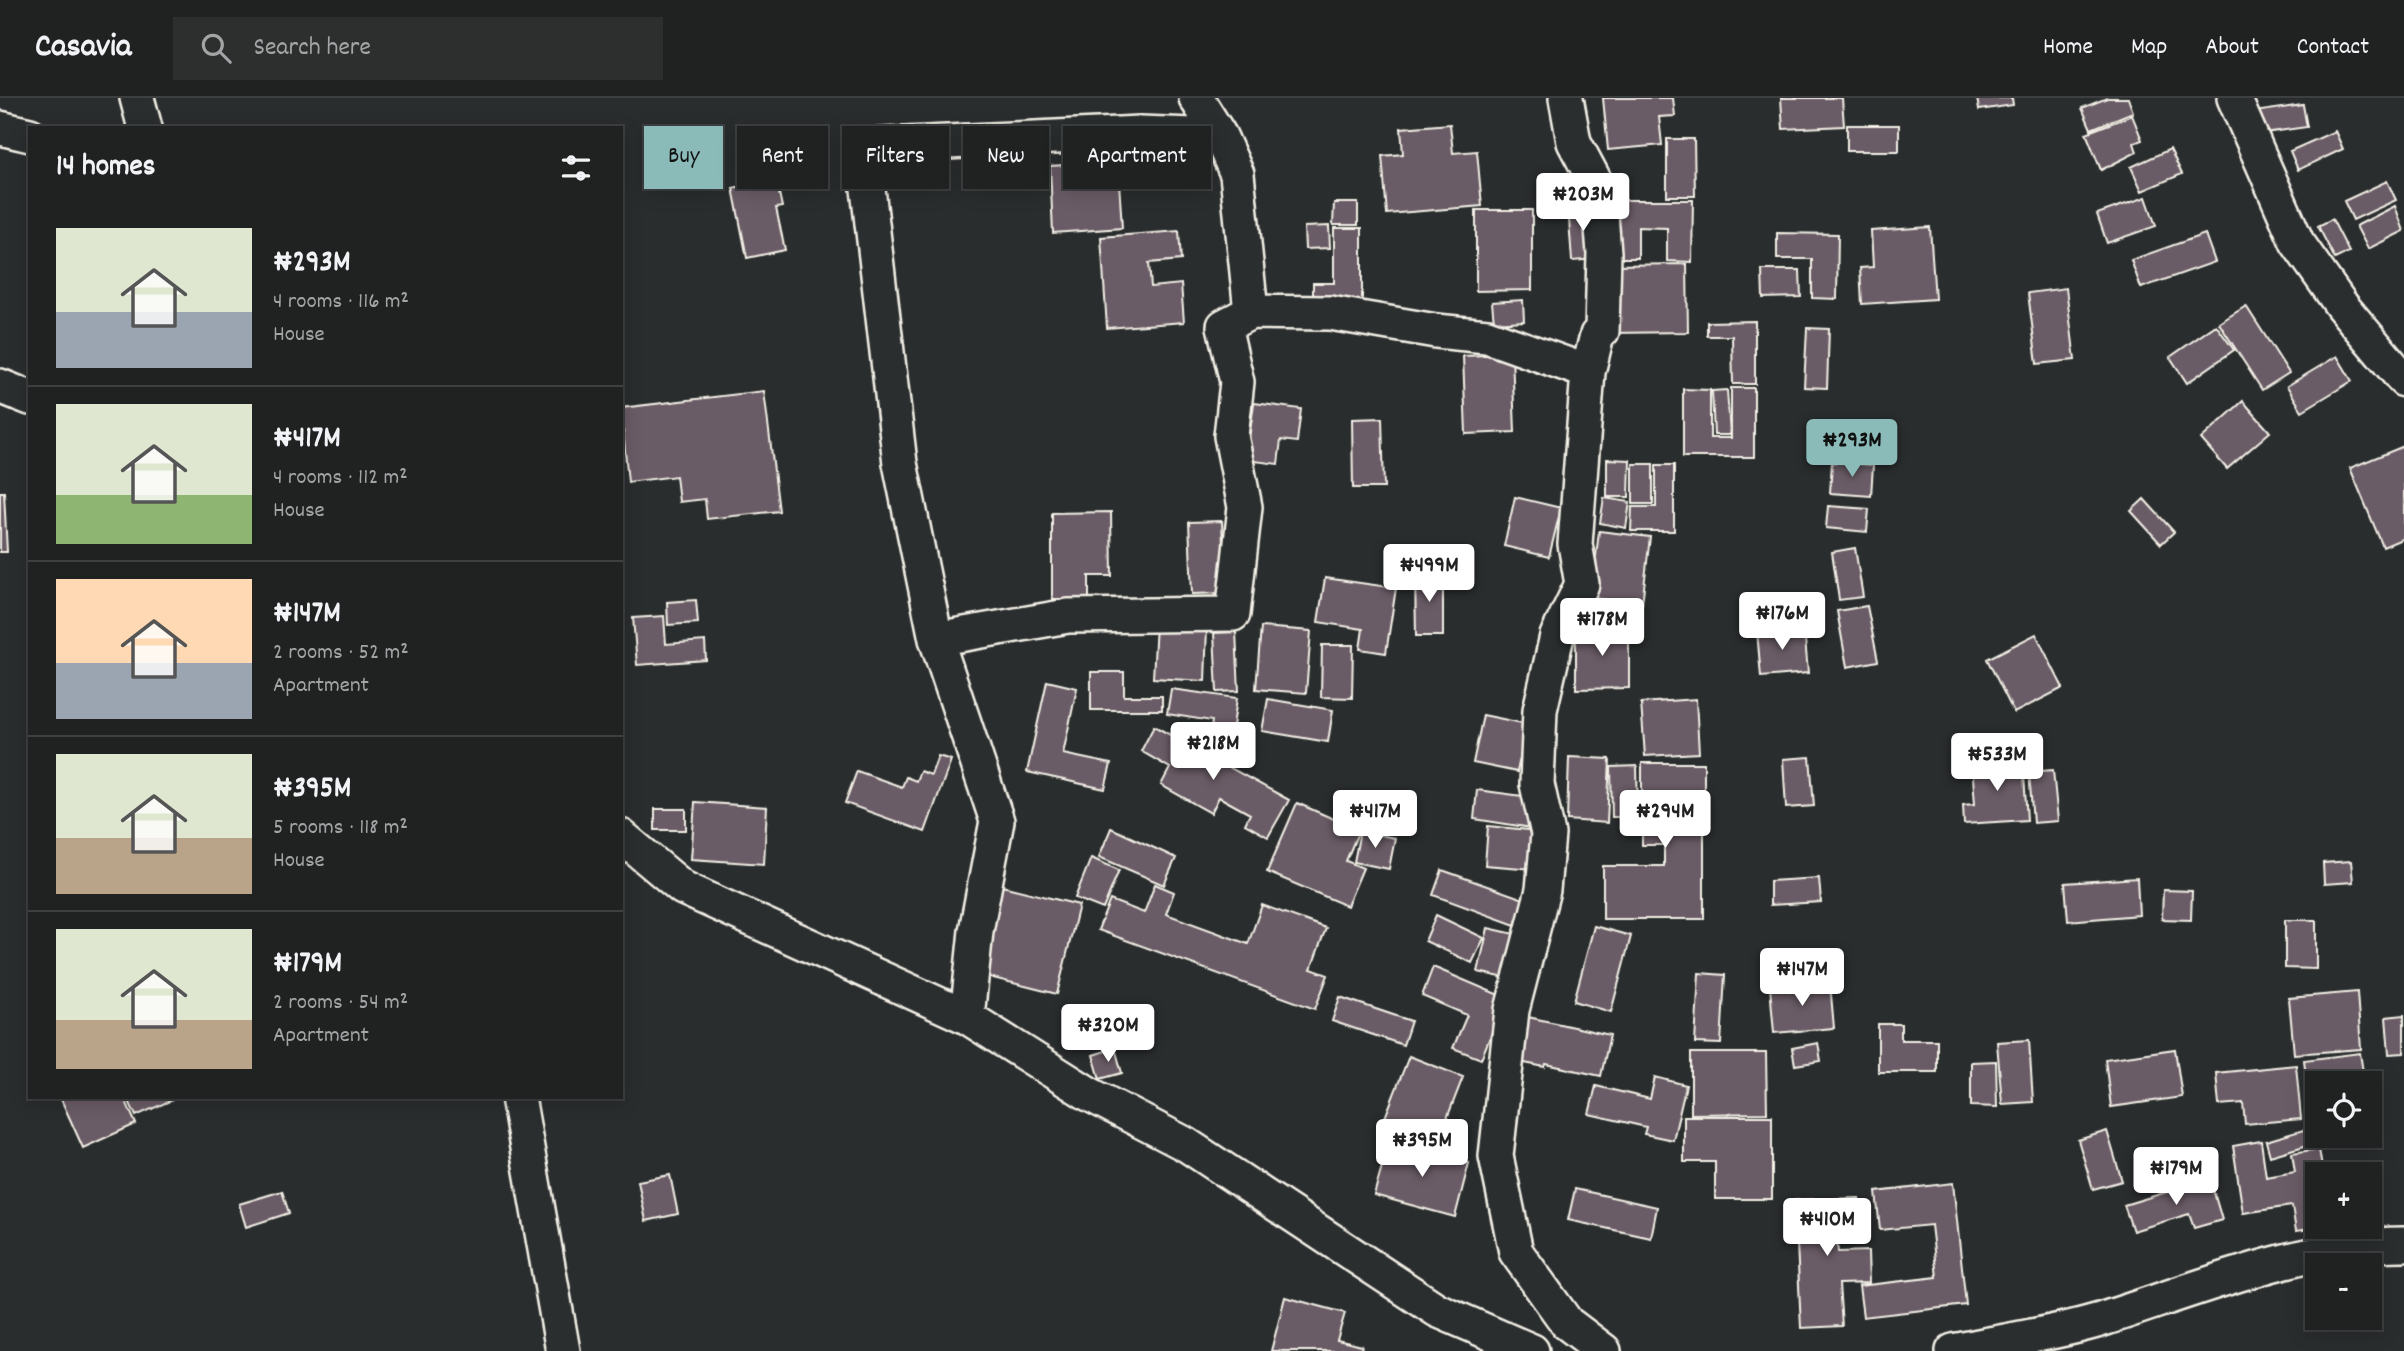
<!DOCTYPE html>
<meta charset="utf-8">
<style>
:root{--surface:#202222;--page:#2d2f2f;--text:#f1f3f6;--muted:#a2a4a5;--line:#3d3f40;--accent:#8bbbb9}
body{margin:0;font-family:Dekko,sans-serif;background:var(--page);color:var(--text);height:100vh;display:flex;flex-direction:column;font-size:26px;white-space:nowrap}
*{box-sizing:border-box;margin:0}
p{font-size:23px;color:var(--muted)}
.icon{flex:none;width:38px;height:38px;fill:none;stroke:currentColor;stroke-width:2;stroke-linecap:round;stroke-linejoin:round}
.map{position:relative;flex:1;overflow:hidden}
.panel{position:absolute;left:28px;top:28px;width:595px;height:973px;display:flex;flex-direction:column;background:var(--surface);border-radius:0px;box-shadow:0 4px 18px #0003,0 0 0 2px var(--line)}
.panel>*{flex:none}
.top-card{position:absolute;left:644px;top:28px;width:665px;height:63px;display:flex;gap:14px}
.buttons{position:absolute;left:2305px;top:973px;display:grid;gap:14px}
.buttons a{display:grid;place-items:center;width:77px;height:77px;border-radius:0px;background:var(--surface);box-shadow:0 4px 18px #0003,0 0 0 2px var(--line);font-size:35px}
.price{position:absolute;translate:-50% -60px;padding:0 16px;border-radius:7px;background:#fff;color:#222;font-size:23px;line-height:46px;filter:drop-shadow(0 2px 4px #0008)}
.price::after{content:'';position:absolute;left:50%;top:42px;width:21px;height:16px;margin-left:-10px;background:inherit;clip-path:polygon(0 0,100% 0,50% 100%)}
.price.current{background:var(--accent);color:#111}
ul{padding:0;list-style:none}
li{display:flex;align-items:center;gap:21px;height:175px;padding:0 28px}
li+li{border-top:2px solid var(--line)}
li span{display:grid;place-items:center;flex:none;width:196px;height:140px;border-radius:0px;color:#555}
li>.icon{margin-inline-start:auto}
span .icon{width:84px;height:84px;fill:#fffc;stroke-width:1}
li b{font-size:30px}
h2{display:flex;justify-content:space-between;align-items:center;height:84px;padding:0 28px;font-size:30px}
.chip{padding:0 24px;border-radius:0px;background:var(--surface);box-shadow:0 4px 18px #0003,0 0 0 2px var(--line);font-size:24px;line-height:63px}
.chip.current{background:var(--accent);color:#111}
header{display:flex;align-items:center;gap:42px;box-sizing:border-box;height:98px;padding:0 35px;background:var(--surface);border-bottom:2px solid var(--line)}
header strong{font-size:33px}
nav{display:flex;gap:38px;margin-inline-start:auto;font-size:24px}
.search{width:490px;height:63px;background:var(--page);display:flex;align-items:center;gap:18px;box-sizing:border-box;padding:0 24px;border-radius:0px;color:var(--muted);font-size:26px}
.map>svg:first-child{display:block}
.building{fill:#6b5c66;stroke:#f4f1e8;stroke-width:2}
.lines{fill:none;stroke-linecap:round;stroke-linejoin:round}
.minor-casing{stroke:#f4f1e8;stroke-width:38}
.minor{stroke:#2a2d2e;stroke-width:33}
</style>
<header>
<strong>Casavia</strong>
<div class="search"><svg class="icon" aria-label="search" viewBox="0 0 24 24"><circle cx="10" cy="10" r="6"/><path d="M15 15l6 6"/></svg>Search here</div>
<nav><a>Home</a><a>Map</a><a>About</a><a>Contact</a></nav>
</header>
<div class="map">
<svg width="2404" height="1253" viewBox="0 0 2404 1253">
<rect width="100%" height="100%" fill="#2a2d2e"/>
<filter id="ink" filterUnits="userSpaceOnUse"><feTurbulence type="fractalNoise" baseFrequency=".0143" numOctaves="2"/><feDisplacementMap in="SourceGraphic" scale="14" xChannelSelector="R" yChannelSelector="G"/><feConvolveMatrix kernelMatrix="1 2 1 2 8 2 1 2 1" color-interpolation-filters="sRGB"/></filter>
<g filter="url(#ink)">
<!-- building -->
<path class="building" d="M1603 0H1673L1675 18 1659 19 1662 47 1608 52Z
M1781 0H1842L1844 28 1783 31Z
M1977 0H2012L2013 7 1979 12Z
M2107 0H2128L2133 14 2091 31 2082 10Z
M2303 7 2307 29 2257 36 2254 14Z
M2132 17 2142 42 2134 45 2137 54 2101 72 2086 35Z
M1450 26 1453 55 1477 53 1482 108 1387 116 1382 58 1403 56 1401 30Z
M1847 27H1899V53H1847Z
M2335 33 2343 51 2298 72 2290 53Z
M1667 41H1694L1695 98H1667Z
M2170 51 2182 76 2142 93 2131 69Z
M1117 53 1122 130 1053 135 1050 68 1080 66 1079 55Z
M776 81 782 109 776 110 785 152 747 160 733 90Z
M2387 83 2396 102 2353 122 2344 103Z
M2146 99 2156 128 2107 145 2097 116Z
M1616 102H1693L1692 164 1667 163V130L1638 129V160H1616Z
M1334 105H1358V127H1333Z
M1594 107 1597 161 1572 163 1568 108Z
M2395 108 2404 133 2368 151 2356 128Z
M1476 112H1532V192L1476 193Z
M2332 121 2349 154 2335 161 2318 128Z
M1329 128 1330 150 1305 151 1304 129Z
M1930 129 1935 201 1862 206 1860 170 1873 169 1871 133Z
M1334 130H1362V214L1313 213V185H1334Z
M1179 133 1181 162 1149 165 1151 189 1181 186 1184 224 1107 230 1101 139Z
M1777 135 1838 136 1837 201 1812 200V161H1777Z
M2205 136 2215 164 2141 190 2131 162Z
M1687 166 1688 234 1611 235 1610 167Z
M1762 172H1800L1801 199 1763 200Z
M2066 190 2075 262 2037 266 2028 195Z
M1523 202 1524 223 1494 225 1492 204Z
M2246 208 2289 275 2262 292 2219 225Z
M1755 223V286H1733L1732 238H1707V224Z
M2216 227 2234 252 2187 285 2170 259Z
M1807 230 1829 231 1827 290 1804 289Z
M1512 256 1515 334 1466 336 1463 258Z
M2337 258 2352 283 2302 313 2287 288Z
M1731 290H1754V359H1683V291L1710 292V340H1731Z
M1727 292 1730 337H1714L1712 293Z
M764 293 779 413 707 421 705 401 679 404 676 378 628 384 621 310Z
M2243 303 2270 334 2227 371 2201 341Z
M1254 305 1301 311 1297 344 1281 342 1278 366 1246 362Z
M1382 320 1384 390H1353L1352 321Z
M2404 348V440L2383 449 2350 370Z
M1607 361 1630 362 1629 399H1607Z
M1832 364 1873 367 1871 398 1830 395Z
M1633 366H1653V406H1633Z
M1656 367H1674V433H1631L1632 409H1656Z
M0 394H4L7 454H0Z
M1515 399 1561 410 1549 459 1504 448Z
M1604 400 1630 404 1626 430 1600 425Z
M2144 401 2174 434 2161 446 2131 413Z
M1828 408 1869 411 1867 434 1826 430Z
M1111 414 1112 478H1089V501H1052V415Z
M1222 423 1225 495 1192 496 1189 424Z
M1599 433 1650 439 1642 506 1591 500Z
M1855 450 1863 499 1839 502 1832 454Z
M1415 475H1443V538H1416Z
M1325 480 1396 490 1386 555 1360 551 1363 531 1318 524Z
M696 502 698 525 668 527 667 504Z
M1867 508 1878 563 1847 569 1837 513Z
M664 518 666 546 705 543 706 562 637 567 633 520Z
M1156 526 1207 529 1205 583 1153 580Z
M1261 529 1311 533 1306 595 1256 591Z
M1804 529 1808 575 1761 579 1757 533Z
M1629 530V590L1576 591V531Z
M1236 534 1239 593 1217 594 1214 535Z
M2036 536 2063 590 2014 615 1987 561Z
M1322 547H1353L1352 600 1321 599Z
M1091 574H1124V598H1162V612H1091Z
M1047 583 1077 590 1063 656 1111 666 1105 691 1027 674Z
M1171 591 1237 600 1230 650 1209 646 1212 623 1167 616Z
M1268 601 1333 612 1328 644 1262 633Z
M1696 601 1699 655 1645 658 1641 605Z
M1483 617 1527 626 1517 674 1473 665Z
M1154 628 1289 702 1268 739 1245 726 1250 716 1219 699 1211 715 1161 687 1170 670 1141 653Z
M938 658 951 662 925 734 845 705 857 673 902 689 906 679 916 683 920 673 931 677Z
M1569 659 1610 661 1607 725 1567 722Z
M1810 659 1814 708 1786 710 1783 661Z
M2023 662 2027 722 1964 726 1963 707 1975 706 1972 665Z
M1642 665H1704V821H1603V768H1664V747H1642Z
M1637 668 1638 719H1612L1611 669Z
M2053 672 2058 723 2033 725 2029 674Z
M1477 692 1537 700 1532 730 1474 721Z
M695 704 767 709 764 766 691 761Z
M1297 705 1359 732 1346 763 1363 770 1347 808 1267 774Z
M655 711H686V732H655Z
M1488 728 1538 733 1534 771 1485 767Z
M1111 730 1176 760 1164 787 1099 759Z
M1360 733 1395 740 1389 771 1354 764Z
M1091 760 1119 772 1103 811 1075 800Z
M2351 763 2353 784 2324 786 2323 765Z
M1442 772 1524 801 1515 827 1433 797Z
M1819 780 1821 804 1770 807V783Z
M2137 780 2139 817 2068 823 2065 785Z
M1155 786 1174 794 1166 816 1248 846 1262 807 1326 830 1311 871 1328 877 1315 911 1098 832 1110 802 1144 815Z
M1002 788 1079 807 1057 896 981 877Z
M2163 792 2192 793 2191 822 2162 821Z
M1436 817 1484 840 1472 865 1425 843Z
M2285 822H2316V871L2285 870Z
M1594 828 1631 838 1611 914 1574 903Z
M1488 830 1519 837 1510 881 1478 874Z
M1433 869 1506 900 1481 961 1453 950 1467 917 1422 898Z
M1699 875 1725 877 1721 946 1695 945Z
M1830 885 1834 930 1774 935 1770 889Z
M2357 894 2361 951 2294 956 2289 900Z
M1340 899 1411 923 1403 947 1332 923Z
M2404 917V955L2389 956 2386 919Z
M1528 919 1610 937 1601 978 1546 966 1545 969 1519 964Z
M1878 926H1901V942H1937V974H1878Z
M2029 942 2033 1004 2002 1006 1997 944Z
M1818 945 1821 963 1795 967 1792 950Z
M1115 950 1122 975 1100 981 1093 957Z
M2175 951 2182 999 2111 1009 2105 961Z
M1691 955H1766L1767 1015 1691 1016Z
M2360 955 2364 980 2356 982V985H2317V1037H2314L2304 962Z
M1409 958 1463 979 1435 1051 1381 1030Z
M1996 963 1997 1009 1971 1008V964Z
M2296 967 2301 1021 2245 1026 2243 1005 2219 1007 2216 975Z
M1655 979 1686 987 1673 1042 1644 1036 1646 1029 1589 1016 1596 988 1650 1001Z
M60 999H124L136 1026 83 1050Z
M127 999H171L172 1002 136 1018Z
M1684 1018H1772V1101H1715V1064H1684Z
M2307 1031 2311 1046 2270 1058 2266 1043Z
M2107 1033 2122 1083 2093 1091 2078 1042Z
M1389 1043 1469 1065 1455 1119 1374 1097Z
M2261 1043 2266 1079 2295 1074 2292 1055 2319 1051 2323 1076H2317V1129H2322L2296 1133 2292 1108 2243 1115 2233 1048Z
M670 1077 678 1116 646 1123 638 1083Z
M2210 1081 2222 1122 2194 1130 2189 1116 2133 1133 2124 1107Z
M1953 1085 1966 1207 1863 1219 1859 1188 1937 1179 1931 1127 1880 1132 1876 1094Z
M1575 1091 1657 1109 1651 1140 1568 1122Z
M282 1093 289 1115 246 1129 239 1106Z
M1859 1100 1862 1143 1837 1144 1838 1154 1868 1153 1869 1185 1839 1186 1842 1228 1801 1230 1795 1102Z
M1285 1199 1345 1215 1337 1242 1362 1248 1360 1253H1271Z"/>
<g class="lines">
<!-- minor casing -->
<g class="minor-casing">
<path id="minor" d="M137 0 145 30
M1196 0 1220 38
M1566 0 1574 44 1599 91 1604 155 1602 233 1597 237 1588 274 1575 446 1582 486 1557 538 1540 612 1537 686 1548 736 1543 792 1512 912 1496 1058 1516 1154 1567 1225 1604 1253
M2234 0 2297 144 2342 208 2404 282
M0 30 30 37
M0 288 30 300
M936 541 900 365 863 48 1140 35 1220 38 1237 76 1251 214
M621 738 683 790 967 919 1089 996 1187 1047 1437 1212 1532 1253
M967 919 976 833 997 723 936 541 1068 518 1233 516 1245 409 1231 338 1237 284 1224 228 1251 214 1330 215 1436 233 1487 238 1588 274
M518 999 563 1253
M1953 1253C2002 1243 2053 1236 2100 1222 2195 1192 2303 1146 2404 1146"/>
</g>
<!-- minor -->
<use href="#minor" class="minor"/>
</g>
</g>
</svg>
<div class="buttons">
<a><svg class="icon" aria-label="locate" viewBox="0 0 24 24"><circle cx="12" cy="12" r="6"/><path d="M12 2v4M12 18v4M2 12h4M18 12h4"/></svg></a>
<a>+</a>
<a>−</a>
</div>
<b class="price" style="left:1583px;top:135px">₦203M</b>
<b class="price current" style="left:1852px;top:381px">₦293M</b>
<b class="price" style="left:1429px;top:506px">₦499M</b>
<b class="price" style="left:1782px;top:554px">₦176M</b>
<b class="price" style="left:1602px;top:560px">₦178M</b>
<b class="price" style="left:1213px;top:684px">₦218M</b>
<b class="price" style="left:1997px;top:695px">₦533M</b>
<b class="price" style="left:1375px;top:752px">₦417M</b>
<b class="price" style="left:1665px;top:752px">₦294M</b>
<b class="price" style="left:1802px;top:910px">₦147M</b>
<b class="price" style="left:1108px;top:966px">₦320M</b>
<b class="price" style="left:1422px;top:1081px">₦395M</b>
<b class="price" style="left:2176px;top:1109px">₦179M</b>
<b class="price" style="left:1827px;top:1160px">₦410M</b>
<div class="top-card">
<a class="chip current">Buy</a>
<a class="chip">Rent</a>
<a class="chip">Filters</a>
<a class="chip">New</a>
<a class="chip">Apartment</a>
</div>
<section class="panel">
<h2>14 homes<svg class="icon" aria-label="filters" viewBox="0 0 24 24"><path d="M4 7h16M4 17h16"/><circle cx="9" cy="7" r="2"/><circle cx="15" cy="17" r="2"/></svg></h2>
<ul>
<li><span style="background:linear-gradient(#dfe7d0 60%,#9aa5b1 0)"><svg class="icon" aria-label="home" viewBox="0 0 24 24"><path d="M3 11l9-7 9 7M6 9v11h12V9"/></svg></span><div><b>₦293M</b><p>4 rooms · 116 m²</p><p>House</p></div></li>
<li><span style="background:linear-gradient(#dfe7d0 65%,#8fb573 0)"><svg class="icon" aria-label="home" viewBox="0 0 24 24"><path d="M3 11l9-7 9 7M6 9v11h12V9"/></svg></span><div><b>₦417M</b><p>4 rooms · 112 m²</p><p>House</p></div></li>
<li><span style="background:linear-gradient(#ffd9b3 60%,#9aa5b1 0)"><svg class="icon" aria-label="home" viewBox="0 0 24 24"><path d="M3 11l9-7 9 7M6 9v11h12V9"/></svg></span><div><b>₦147M</b><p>2 rooms · 52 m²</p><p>Apartment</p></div></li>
<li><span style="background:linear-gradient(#dfe7d0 60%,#b9a48a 0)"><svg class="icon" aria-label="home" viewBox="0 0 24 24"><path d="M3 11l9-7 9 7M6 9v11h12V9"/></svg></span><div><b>₦395M</b><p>5 rooms · 118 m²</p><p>House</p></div></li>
<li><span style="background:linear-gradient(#dfe7d0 65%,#b9a48a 0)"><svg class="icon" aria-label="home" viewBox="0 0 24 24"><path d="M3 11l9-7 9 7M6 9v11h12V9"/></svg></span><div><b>₦179M</b><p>2 rooms · 54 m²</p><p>Apartment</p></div></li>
</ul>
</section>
</div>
